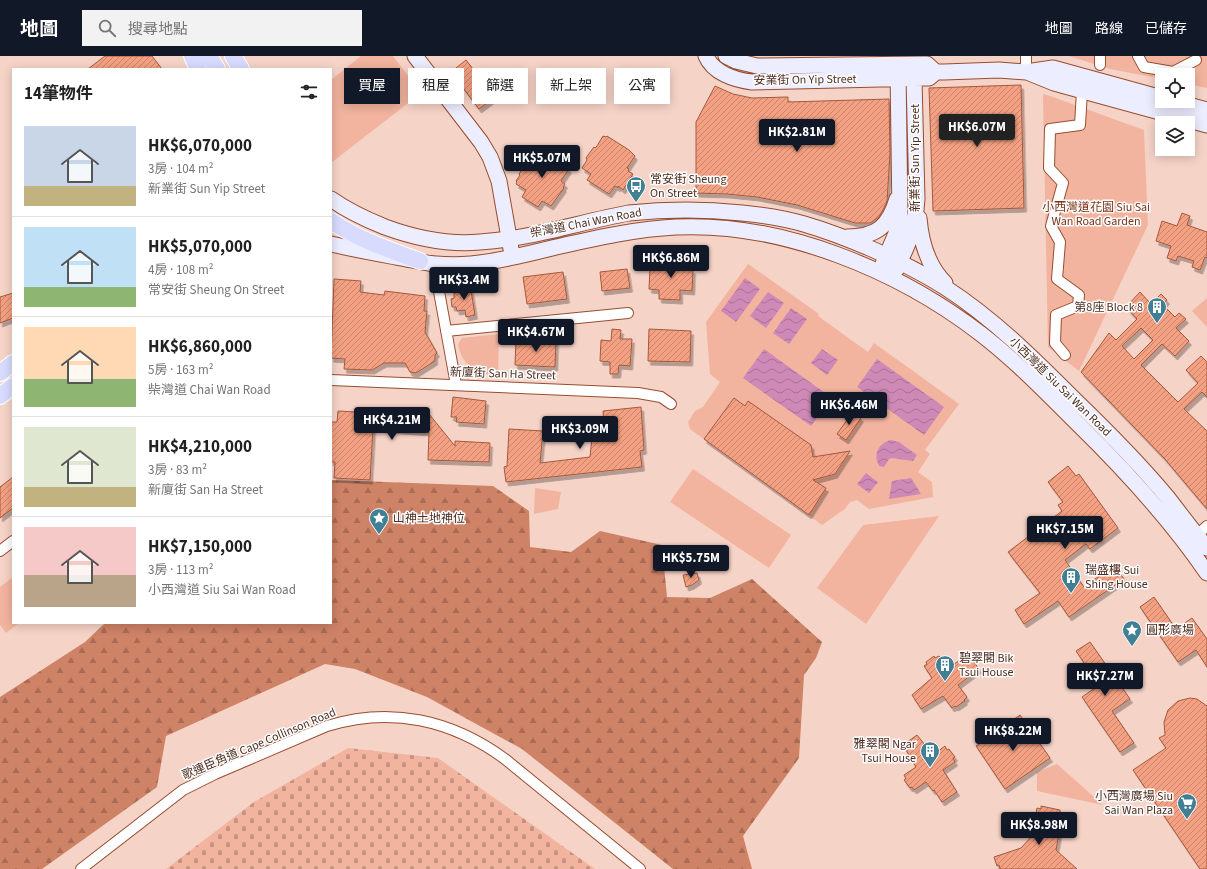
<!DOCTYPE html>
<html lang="zh-TW">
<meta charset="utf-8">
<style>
:root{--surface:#fff;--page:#f2f2f2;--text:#222;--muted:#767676;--line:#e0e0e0;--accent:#111827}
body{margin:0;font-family:"Source Sans 3","Noto Sans TC",sans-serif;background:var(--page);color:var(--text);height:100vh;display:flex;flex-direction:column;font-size:15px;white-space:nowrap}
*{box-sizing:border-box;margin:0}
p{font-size:13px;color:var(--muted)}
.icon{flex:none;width:22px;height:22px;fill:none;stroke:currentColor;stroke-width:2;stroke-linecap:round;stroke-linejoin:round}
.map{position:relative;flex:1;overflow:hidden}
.side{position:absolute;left:12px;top:12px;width:320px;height:556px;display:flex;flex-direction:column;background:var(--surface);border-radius:0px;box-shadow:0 2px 10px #0003}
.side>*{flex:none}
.top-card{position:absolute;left:344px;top:12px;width:380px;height:36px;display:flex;gap:8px}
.fabs{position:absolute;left:1155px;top:12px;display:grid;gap:8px}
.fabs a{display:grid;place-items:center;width:40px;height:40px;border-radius:0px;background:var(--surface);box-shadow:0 2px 10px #0003;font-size:20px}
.price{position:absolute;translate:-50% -34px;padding:0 9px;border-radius:4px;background:var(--accent);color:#fff;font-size:13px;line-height:26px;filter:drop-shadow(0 1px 2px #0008)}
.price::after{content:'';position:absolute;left:50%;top:24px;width:12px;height:9px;margin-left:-6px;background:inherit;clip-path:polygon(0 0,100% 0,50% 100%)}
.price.active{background:#222;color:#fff}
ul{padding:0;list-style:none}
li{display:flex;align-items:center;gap:12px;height:100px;padding:0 12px}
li+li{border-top:1px solid var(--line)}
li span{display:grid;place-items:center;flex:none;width:112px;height:80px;border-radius:0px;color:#555}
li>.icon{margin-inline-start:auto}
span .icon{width:48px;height:48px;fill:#fffc;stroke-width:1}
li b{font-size:17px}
h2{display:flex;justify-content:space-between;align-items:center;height:48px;padding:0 12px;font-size:17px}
.pill{padding:0 14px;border-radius:0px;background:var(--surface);box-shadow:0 2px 10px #0003;font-size:14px;line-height:36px}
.pill.active{background:var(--accent);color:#fff}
header{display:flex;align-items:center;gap:24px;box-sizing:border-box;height:56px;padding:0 20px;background:var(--accent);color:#fff}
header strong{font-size:19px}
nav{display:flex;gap:22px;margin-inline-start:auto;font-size:14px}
.search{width:280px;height:36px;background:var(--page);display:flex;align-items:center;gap:10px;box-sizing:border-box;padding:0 14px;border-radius:0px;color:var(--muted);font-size:15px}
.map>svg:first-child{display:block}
.forest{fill:url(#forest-firs)}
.cemetery{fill:url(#cemetery-stones)}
.green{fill:#f2b49e}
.water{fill:url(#water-waves)}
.building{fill:url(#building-hatch);stroke:#a5593d;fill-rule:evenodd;filter:url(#shadow)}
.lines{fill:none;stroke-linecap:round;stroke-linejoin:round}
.street-casing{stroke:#974d30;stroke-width:12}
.secondary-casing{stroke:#974d30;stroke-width:17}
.primary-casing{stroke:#fff;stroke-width:18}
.street{stroke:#fff;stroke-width:10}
.secondary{stroke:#ecedff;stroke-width:15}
.primary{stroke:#d8dbfe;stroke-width:16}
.labels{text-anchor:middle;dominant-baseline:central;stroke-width:3;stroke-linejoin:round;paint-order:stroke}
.street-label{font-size:12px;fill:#4f2e21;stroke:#fdfdfd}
.poi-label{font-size:12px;fill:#4f2e21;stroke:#fdfdfd;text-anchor:start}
.park-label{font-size:12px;fill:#7a3418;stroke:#fdfdfd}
</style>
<header>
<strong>地圖</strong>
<div class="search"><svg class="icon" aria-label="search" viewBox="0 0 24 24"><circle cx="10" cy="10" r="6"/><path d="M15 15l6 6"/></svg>搜尋地點</div>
<nav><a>地圖</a><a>路線</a><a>已儲存</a></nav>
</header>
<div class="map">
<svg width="1207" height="813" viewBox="0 0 1207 813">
<defs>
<pattern id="forest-firs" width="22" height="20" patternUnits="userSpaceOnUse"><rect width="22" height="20" fill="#ce8266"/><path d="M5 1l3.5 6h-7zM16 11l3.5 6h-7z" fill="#aa6b54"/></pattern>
<pattern id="cemetery-stones" width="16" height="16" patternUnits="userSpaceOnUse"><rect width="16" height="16" fill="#f2b49e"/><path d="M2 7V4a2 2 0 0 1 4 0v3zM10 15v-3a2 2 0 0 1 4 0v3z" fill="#c69380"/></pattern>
<pattern id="water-waves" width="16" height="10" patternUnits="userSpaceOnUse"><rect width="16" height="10" fill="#ce89b6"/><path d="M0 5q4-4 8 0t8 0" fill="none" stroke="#aa7094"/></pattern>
<pattern id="building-hatch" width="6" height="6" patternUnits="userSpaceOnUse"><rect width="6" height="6" fill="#f4a183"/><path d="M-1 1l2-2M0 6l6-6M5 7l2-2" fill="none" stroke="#c8846b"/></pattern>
<filter id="shadow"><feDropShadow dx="2.5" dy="4" stdDeviation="0" flood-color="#0004"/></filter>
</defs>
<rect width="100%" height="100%" fill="#f6d3c7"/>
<!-- forest -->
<path class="forest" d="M331 424 493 430 529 455 530 491 571 496 600 475 662 489 667 541 710 542 752 523 822 586 816 602 804 619 799 702 743 780 752 813H673L522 693 427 641 355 613 325 608 166 680 157 731 42 813H0V641L85 586 105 567H331Z"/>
<!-- cemetery -->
<path class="cemetery" d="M348 692 438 702 595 813H166L254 746Z"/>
<!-- green -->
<path class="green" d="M361 0H393L421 37 331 107V24Z
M1069 0H1207V32L1188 28V19H1162V23L1110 13Z
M1043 38 1053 41 1144 74 1148 169 1079 315 1048 291Z
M748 208 819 258 818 260 868 296 874 287 959 348 925 394 930 398 918 416 932 426 933 441 869 453 857 444 850 446 845 453 822 469 690 373 688 366 695 355 703 351 720 326 710 318 706 266Z
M1207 242V271L1192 255Z
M499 278 498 320C476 318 462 310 458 288L462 282Z
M693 413 791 479 769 512 670 446Z
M535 432 561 436 558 453 534 458Z
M939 460 866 568 817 532 863 469Z
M13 521V567H19L6 577 0 569V531Z
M1057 708 1103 749 1037 735V716Z"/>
<!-- water -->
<path class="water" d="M745 222 760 233 736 266 721 255Z
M768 236 784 247 766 272 750 260Z
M791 252 807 263 789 288 773 277Z
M764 293 832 342 811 370 743 322Z
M822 293 838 304 827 319 811 307Z
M877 303 944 351 924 379 857 331Z
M891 384 899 386 917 399 913 405 892 402 889 403 884 411 879 410C873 399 878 387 891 384Z
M866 417 878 426 869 437 857 428Z
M911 422 921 438 889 443 892 425Z"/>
<!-- building -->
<path class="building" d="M105 0H152L162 13H88Z
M466 4 495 41 479 53 451 16Z
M1021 29 1024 152 933 155 929 32Z
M715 30 733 38 752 42 788 41V46L889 43 890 97 887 146 879 161 870 167H855L797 149 757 141 727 138 696 137V66Z
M603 80 606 81 607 80 629 94 635 100 627 112 629 113 628 115 633 118 623 134 618 130V132L615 130 609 138 587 124 591 118 582 112 587 104 586 102 588 99 594 91 595 92 597 90Z
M536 95 539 96 540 95 569 113 561 125 565 128 563 131 564 132 551 150 542 145 538 151 522 141 526 134 516 128 517 126 516 125 520 119 519 118 527 106 528 107 530 105Z
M1182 157 1190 160 1187 169 1207 176V202L1205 201 1200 214 1192 211 1194 205 1178 200 1176 205 1167 202 1171 190 1156 185 1162 165 1177 170Z
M660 203 681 204V213L693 214 692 235 680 234V244L659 243V234L649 233 650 212H660Z
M627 213 630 232 602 235 600 216Z
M563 216 567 243 527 248 523 221Z
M334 223 361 225 360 236 384 239 385 235 425 240 424 255H427L425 276 437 297 435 299V305L416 317 410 316 405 307H384L372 314 344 313 345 303 331 302Z
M470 228 475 259 466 261 465 254 457 255 456 251H452L451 243 454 242V237L462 236 461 229Z
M1140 236 1151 248 1161 238 1167 244 1163 249 1175 261 1179 257 1186 263 1176 272 1189 285 1175 300 1162 288 1141 309 1178 346 1198 327 1186 314 1201 300 1207 306V341L1202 336 1184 353 1207 375V453L1164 402 1081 316 1109 277 1116 284 1137 263 1126 251ZM1141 272 1153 284 1134 303 1122 290Z
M13 237V262L0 267V241Z
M612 273 621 274 620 283H632L630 310 619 309 618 318H610V306L600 305 601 284 611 285Z
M649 273 691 275 690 306 648 305Z
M516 283 556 284 555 311 515 309Z
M453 341 486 345 484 368 456 366 457 361H451Z
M734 342 745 350 748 345 811 389 813 401 850 395 835 418 813 424 826 432 809 459 704 383Z
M641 351 644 394 640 395 642 411 506 426 504 411 507 410 509 373 543 375 540 407 590 401 592 381 605 383 603 355Z
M375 354 429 358 455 390V385L490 387 489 406 428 404 429 376 373 372 370 424 334 422 335 406H331V366H337L338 355 375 357Z
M853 356 861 362 846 384 837 378Z
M1068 410 1076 420 1079 418 1118 472 1090 493 1086 488 1065 504 1084 531 1114 509 1124 523 1069 561 1058 545 1024 568 1015 554 1040 537 1008 496 1062 455 1058 449 1063 446 1048 426Z
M13 421V452L0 462V431Z
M697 517 699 524 692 529 686 531 683 519Z
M1154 541 1176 573 1192 562 1207 583V611L1196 594 1178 606 1140 551Z
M1090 586 1130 643 1112 655 1134 687 1120 696 1082 641 1099 629 1076 595Z
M969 599 979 613 958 629 967 641 964 644 965 645 956 651 955 650 952 652 943 640 921 653 912 639 932 622 924 610 927 608 926 606 934 600 935 602 939 600 947 612Z
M1190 642 1197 643 1207 650V813H1200L1133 714 1166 692 1159 682 1165 679 1164 666 1168 654 1178 645Z
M1020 659 1050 702 1005 733 976 690Z
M917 679 933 699 945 690 947 694 949 693 955 701 953 702 955 706 943 714 957 736 942 746 934 734 933 735 926 726 914 734 912 731 910 732 904 724 906 723 904 719 916 711 903 689Z
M1041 750 1060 754V756L1063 757 1056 794 1077 813H1000L999 809 997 810 994 801 1021 792 1032 780 1037 752 1041 753Z"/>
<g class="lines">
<!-- street casing -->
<g class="street-casing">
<path id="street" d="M1026 0V16
M1100 0V9
M1138 0 1144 11 1173 16 1196 4
M434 208 456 329
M446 275 628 257
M1065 299 1055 287 1056 259 1078 250 1079 239 1057 223 1060 186 1051 170 1063 127 1049 112 1050 73 1080 69 1082 35
M331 324 638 337 661 341 671 348
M1192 484 1207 470
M0 495 13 485
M81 813 183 734 215 718 327 670C391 650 452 664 505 703L640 813"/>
</g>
<!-- secondary casing -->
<g class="secondary-casing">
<path id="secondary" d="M415 0 481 86 490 101 499 125 511 193
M706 0C713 17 735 24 752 26L925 22H929L936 16
M726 0 736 5 757 10 924 8H927L936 16H944L999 14 1026 16 1053 12 1162 42
M1027 16 1054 27 1207 69
M1174 45 1207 54
M331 143C348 155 365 163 385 171 415 182 448 189 480 186 530 183 580 166 629 157 667 153 704 153 742 157 763 159 784 162 804 168 828 175 851 184 874 194 898 205 923 217 946 232 994 263 1035 304 1076 345 1108 376 1140 408 1168 442 1181 459 1194 476 1207 492
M919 162C921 186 928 210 945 227
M847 181C877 181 889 170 897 143
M331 188C353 193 374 197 396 201 409 203 423 207 436 208 447 209 460 209 471 208 500 205 528 198 556 191 596 182 635 173 676 171 782 166 898 214 981 278 1016 305 1047 337 1078 368 1125 414 1170 463 1207 517
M883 208 897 175 900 162 898 13
M896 214C909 187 915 173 917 143L914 23"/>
</g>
<!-- primary casing -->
<g class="primary-casing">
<path id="primary" d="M192 0 198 13
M209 0 217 13
M233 0 241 13
M331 165C358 183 389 194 420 205
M0 317 13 307
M0 340 13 330"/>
</g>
<!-- street -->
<use href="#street" class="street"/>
<!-- secondary -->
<use href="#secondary" class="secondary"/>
<!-- primary -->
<use href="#primary" class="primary"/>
</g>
<!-- icons -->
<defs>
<g id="bus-pin" transform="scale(1)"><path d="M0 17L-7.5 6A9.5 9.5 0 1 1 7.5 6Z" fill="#418094" stroke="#fdfdfd"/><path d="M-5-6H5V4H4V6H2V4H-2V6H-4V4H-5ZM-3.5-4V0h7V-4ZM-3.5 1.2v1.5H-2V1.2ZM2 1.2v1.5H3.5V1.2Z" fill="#fff"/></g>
<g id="building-pin" transform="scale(1)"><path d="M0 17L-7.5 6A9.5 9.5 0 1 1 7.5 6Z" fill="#418094" stroke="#fdfdfd"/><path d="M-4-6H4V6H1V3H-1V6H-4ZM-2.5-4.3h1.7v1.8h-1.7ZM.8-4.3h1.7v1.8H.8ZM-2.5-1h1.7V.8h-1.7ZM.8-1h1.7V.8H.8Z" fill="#fff"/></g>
<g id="sight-pin" transform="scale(1)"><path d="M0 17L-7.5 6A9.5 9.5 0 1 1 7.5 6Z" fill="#418094" stroke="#fdfdfd"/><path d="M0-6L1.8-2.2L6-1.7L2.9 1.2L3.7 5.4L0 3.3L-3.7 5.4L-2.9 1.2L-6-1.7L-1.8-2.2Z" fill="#fff"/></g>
<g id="supermarket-pin" transform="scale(1)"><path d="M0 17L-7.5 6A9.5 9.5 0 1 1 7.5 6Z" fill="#418094" stroke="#fdfdfd"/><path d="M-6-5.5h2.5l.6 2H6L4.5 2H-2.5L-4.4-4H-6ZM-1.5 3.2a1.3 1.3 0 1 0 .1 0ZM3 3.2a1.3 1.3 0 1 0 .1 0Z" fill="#fff"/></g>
</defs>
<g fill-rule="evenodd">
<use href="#bus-pin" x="636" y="130"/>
<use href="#building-pin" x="1157" y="251"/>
<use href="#sight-pin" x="379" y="462"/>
<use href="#building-pin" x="1071" y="521"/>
<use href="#sight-pin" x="1132" y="574"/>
<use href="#building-pin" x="945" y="609"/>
<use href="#building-pin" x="930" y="695"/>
<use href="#supermarket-pin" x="1187" y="747"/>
</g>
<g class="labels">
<!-- street labels -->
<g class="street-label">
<text transform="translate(805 24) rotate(-1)">安業街 On Yip Street</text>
<text transform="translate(915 102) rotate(-90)">新業街 Sun Yip Street</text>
<text transform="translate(586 167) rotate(-11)">柴灣道 Chai Wan Road</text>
<text transform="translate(503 318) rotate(2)">新廈街 San Ha Street</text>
<text transform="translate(1060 331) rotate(44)">小西灣道 Siu Sai Wan Road</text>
<text transform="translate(259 688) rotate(-23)">歌連臣角道 Cape Collinson Road</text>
</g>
<!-- poi labels -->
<g class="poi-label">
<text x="650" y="123">常安街 Sheung<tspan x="650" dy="14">On Street</tspan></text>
<text x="1143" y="251" text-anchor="end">第8座 Block 8</text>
<text x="393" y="462">山神土地神位</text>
<text x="1085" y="514">瑞盛樓 Sui<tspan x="1085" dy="14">Shing House</tspan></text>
<text x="1146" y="574">圓形廣場</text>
<text x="959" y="602">碧翠閣 Bik<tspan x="959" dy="14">Tsui House</tspan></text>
<text x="916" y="688" text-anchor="end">雅翠閣 Ngar<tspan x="916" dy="14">Tsui House</tspan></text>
<text x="1173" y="740" text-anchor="end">小西灣廣場 Siu<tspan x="1173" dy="14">Sai Wan Plaza</tspan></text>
</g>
<!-- park labels -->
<g class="park-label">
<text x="1096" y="151">小西灣道花園 Siu Sai<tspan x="1096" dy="14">Wan Road Garden</tspan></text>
</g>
</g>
</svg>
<div class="fabs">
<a><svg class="icon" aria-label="locate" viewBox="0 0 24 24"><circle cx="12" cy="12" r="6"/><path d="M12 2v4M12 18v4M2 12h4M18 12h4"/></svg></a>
<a><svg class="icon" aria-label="layers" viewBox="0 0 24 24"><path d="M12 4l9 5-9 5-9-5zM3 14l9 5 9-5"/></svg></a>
</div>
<b class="price active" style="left:977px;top:92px">HK$6.07M</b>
<b class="price" style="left:797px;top:97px">HK$2.81M</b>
<b class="price" style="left:542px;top:123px">HK$5.07M</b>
<b class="price" style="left:671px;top:223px">HK$6.86M</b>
<b class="price" style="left:464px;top:245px">HK$3.4M</b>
<b class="price" style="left:536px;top:297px">HK$4.67M</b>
<b class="price" style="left:849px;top:370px">HK$6.46M</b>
<b class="price" style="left:392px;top:385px">HK$4.21M</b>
<b class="price" style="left:580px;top:394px">HK$3.09M</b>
<b class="price" style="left:1065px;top:494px">HK$7.15M</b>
<b class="price" style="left:691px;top:523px">HK$5.75M</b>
<b class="price" style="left:1105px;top:641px">HK$7.27M</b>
<b class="price" style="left:1013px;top:696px">HK$8.22M</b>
<b class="price" style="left:1039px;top:790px">HK$8.98M</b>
<div class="top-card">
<a class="pill active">買屋</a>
<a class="pill">租屋</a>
<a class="pill">篩選</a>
<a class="pill">新上架</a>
<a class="pill">公寓</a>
</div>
<section class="side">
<h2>14筆物件<svg class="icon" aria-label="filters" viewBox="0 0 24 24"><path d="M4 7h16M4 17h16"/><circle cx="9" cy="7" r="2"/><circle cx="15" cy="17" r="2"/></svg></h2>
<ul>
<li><span style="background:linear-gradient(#c9d6e8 75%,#c2b280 0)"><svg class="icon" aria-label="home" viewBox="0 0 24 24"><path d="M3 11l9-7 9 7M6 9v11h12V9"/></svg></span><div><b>HK$6,070,000</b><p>3房 · 104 m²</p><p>新業街 Sun Yip Street</p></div></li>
<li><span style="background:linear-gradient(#bfe0f5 75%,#8fb573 0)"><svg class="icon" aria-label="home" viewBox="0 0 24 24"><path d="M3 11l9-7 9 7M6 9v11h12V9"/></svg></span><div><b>HK$5,070,000</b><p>4房 · 108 m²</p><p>常安街 Sheung On Street</p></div></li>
<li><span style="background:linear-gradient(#ffd9b3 65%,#8fb573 0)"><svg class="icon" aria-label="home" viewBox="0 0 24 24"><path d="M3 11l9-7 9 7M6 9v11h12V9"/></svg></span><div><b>HK$6,860,000</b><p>5房 · 163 m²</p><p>柴灣道 Chai Wan Road</p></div></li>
<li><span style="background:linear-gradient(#dfe7d0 75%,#c2b280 0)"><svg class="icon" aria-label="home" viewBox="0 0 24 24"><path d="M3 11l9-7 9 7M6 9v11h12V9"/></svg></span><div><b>HK$4,210,000</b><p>3房 · 83 m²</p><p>新廈街 San Ha Street</p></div></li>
<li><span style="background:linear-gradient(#f6c9c9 60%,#b9a48a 0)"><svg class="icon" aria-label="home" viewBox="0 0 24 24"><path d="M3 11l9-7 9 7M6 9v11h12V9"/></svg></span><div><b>HK$7,150,000</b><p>3房 · 113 m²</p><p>小西灣道 Siu Sai Wan Road</p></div></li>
</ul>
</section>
</div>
